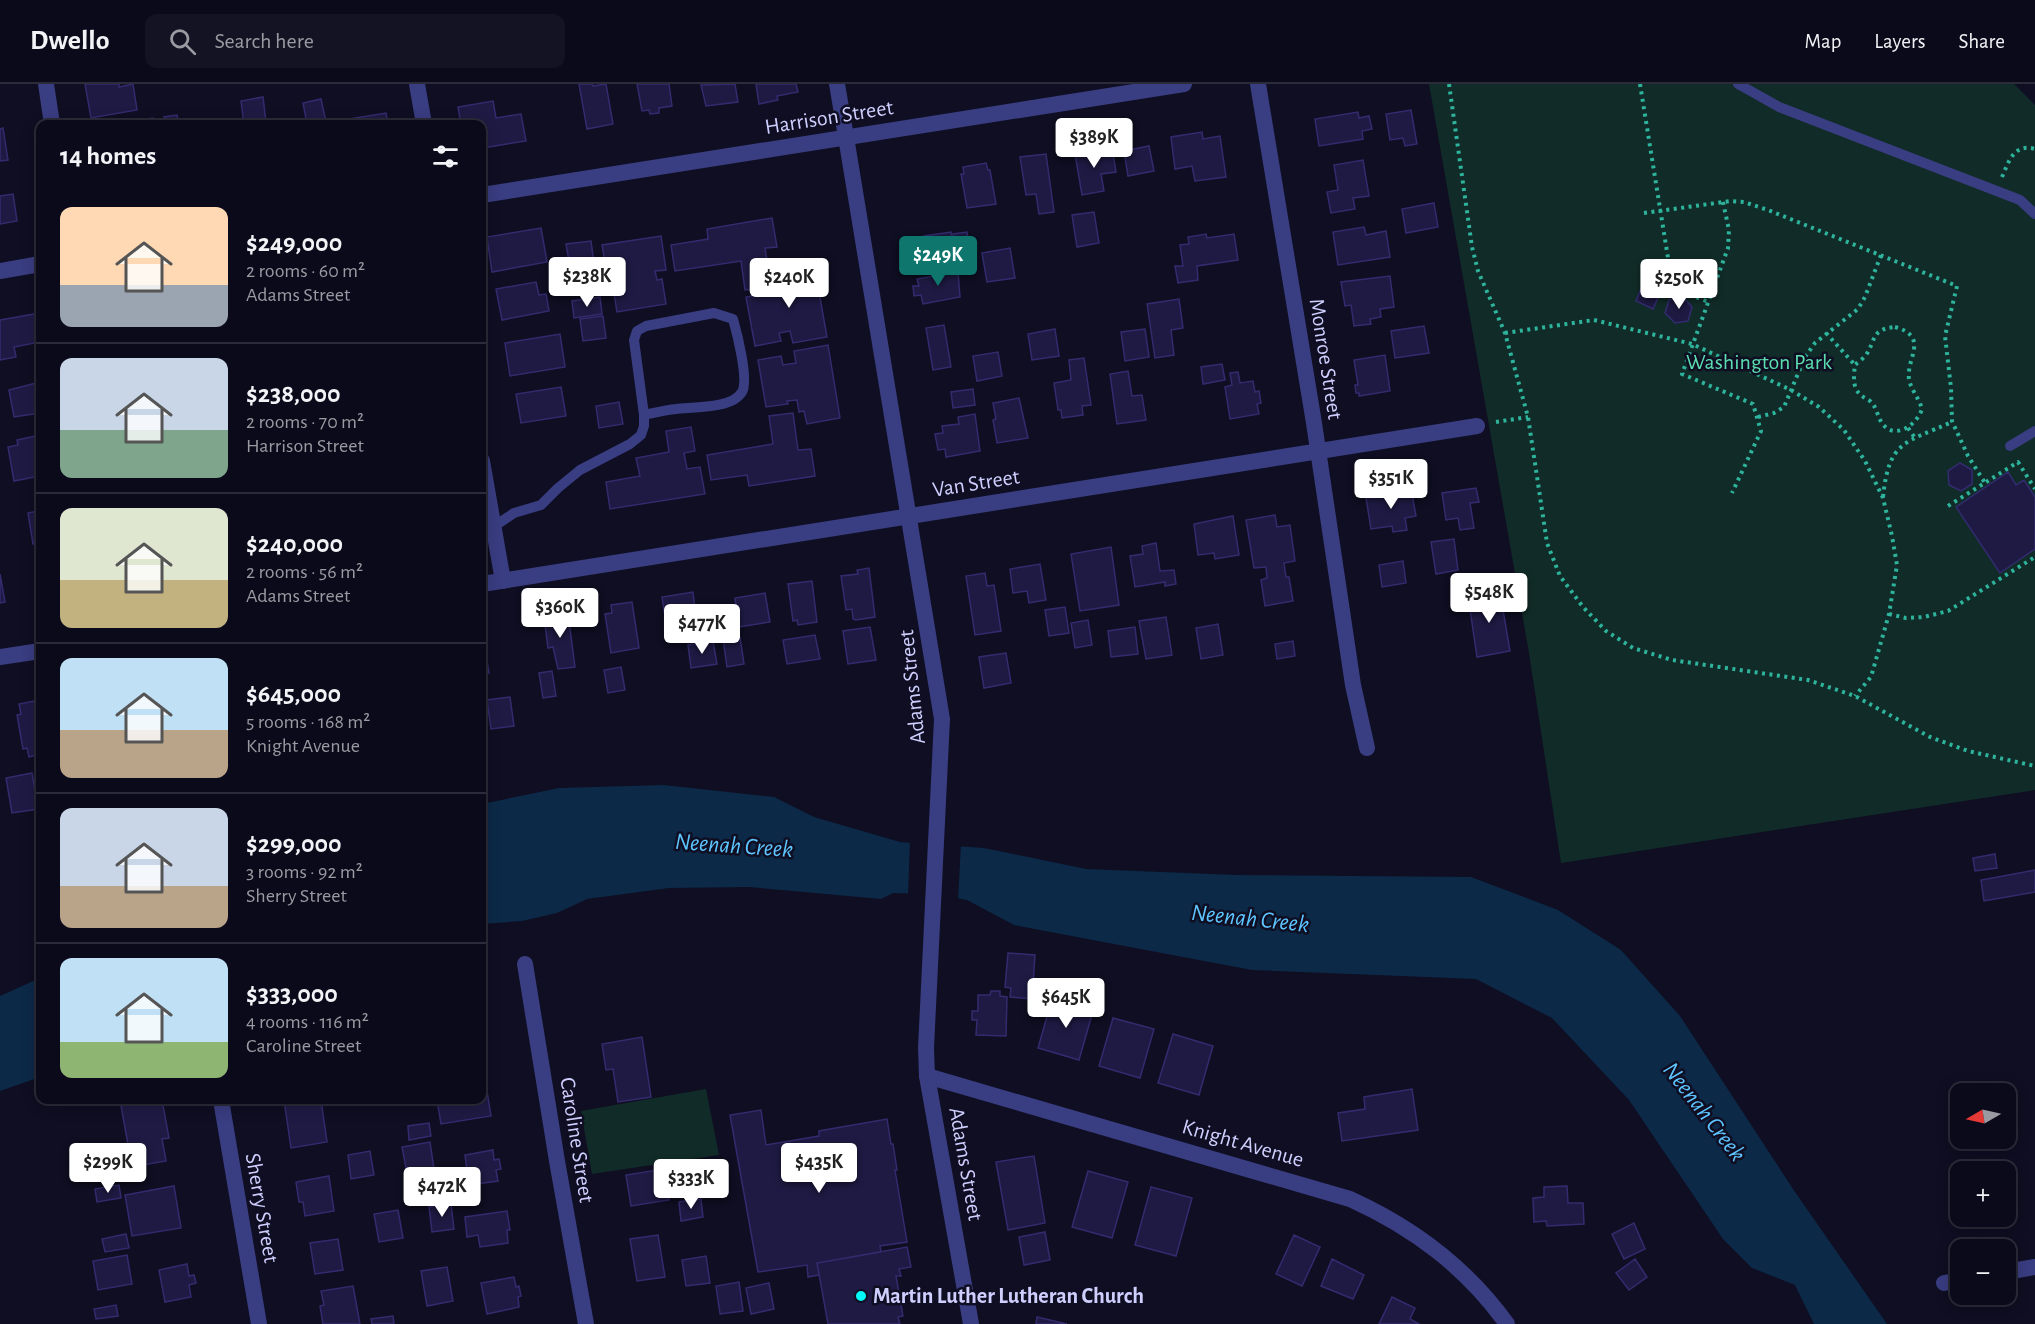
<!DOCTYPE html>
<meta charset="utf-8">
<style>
:root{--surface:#0b0a1a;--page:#141323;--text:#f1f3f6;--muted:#9a9aa2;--line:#2b2b39;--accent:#0f766e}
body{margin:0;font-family:"Alegreya Sans",sans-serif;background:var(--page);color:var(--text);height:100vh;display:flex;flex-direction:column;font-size:22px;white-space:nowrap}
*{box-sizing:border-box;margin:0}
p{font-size:20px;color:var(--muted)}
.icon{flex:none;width:33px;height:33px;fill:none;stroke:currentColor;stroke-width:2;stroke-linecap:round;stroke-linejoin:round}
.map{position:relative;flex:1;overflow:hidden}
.side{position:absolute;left:36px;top:36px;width:450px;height:984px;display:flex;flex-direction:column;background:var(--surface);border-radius:12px;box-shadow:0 3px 15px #0003,0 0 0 2px var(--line)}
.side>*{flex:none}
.needle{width:39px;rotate:261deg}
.tools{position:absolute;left:1950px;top:999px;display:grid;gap:12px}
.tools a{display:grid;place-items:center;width:66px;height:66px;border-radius:12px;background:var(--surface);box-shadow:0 3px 15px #0003,0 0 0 2px var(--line);font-size:30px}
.price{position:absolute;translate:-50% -51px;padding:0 14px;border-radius:6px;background:#fff;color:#222;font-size:20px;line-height:39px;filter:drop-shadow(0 2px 3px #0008)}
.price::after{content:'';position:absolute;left:50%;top:36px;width:18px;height:14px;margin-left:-9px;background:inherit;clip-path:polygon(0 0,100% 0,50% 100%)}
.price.on{background:var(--accent);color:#fff}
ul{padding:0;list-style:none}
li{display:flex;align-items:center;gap:18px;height:150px;padding:0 24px}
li+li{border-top:2px solid var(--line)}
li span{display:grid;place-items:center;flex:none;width:168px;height:120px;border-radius:12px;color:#555}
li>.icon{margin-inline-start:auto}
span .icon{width:72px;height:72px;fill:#fffc;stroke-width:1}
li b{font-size:26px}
h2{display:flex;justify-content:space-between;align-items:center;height:72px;padding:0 24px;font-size:26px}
header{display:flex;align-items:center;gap:36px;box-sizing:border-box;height:84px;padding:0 30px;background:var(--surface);border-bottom:2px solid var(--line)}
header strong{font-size:28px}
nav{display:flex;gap:33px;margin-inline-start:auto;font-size:21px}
.search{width:420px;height:54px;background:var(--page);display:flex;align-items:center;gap:15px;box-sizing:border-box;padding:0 21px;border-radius:12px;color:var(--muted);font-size:22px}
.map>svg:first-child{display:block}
.green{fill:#112c28}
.water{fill:#0c2947}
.pier{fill:#0f0e22}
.building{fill:#1e1a43;stroke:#322c6f;stroke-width:1.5}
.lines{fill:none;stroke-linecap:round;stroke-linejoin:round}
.path{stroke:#2eb39d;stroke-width:4;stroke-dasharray:3 4.5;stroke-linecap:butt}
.service{stroke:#393d81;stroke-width:10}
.minor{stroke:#393d81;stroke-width:16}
.tertiary{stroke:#393d81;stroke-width:16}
.poi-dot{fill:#01f9f8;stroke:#0f0e22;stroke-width:2}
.labels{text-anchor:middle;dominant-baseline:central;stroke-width:5;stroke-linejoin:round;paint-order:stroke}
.street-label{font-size:22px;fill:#cfcfff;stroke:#0f0e22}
.park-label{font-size:22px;fill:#5bdfb0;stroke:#0f0e22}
.poi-label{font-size:22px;font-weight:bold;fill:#cfcfff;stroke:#0f0e22;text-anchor:start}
.water-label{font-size:24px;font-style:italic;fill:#5dc5ff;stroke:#0f0e22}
</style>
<header>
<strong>Dwello</strong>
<div class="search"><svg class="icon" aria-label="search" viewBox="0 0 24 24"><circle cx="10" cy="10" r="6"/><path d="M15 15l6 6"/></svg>Search here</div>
<nav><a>Map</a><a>Layers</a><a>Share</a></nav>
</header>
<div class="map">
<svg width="2035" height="1240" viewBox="0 0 2035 1240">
<rect width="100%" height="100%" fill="#0f0e22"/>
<!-- green -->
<path class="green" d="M1429 0H2014L2035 21V706L1561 779 1529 569Z
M706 1005 719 1071 592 1090 581 1027Z"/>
<!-- water -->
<path class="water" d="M664 701 774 713 814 733 900 758 984 764 1086 785 1237 791 1471 793 1558 826 1621 866 1680 932 1793 1105 1887 1240H1814L1795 1201 1752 1184 1723 1155 1629 1016 1552 934 1476 895 1252 886 1014 841 967 816 934 810 893 809 881 815 749 803 669 804 587 815 557 829 522 837 482 840V720L559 704Z
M40 894V993L0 1007V912Z"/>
<!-- pier -->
<path class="pier" d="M910 755 961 759 958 817 934 813H908Z"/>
<!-- building -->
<path class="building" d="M85 0H119V3L133 0 137 26 91 34Z
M579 0H592L593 2 606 0 613 40 587 45Z
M637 0H669L672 22 659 24V29L650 30 649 26 642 27Z
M735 0 738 18 706 22 701 1Z
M756 0H796L798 8 777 12 778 16 759 20Z
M263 13 266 38 244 40 241 17Z
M321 15 326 38 307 40 303 19Z
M493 17 496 34 521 30 526 57 482 64V40H461L458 23Z
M1411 26 1417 60 1405 62 1403 54 1390 56 1386 30Z
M1358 28 1359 34 1369 32 1372 45 1362 47 1363 55 1319 62 1315 35Z
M386 29 388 40H337L336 37Z
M177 31 179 40H165L164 33Z
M153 34 154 40H131L130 37Z
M3 44 8 76 0 77V45Z
M1202 48 1203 55 1220 52 1226 93 1195 97 1192 82 1175 85 1171 53Z
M1149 62 1154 87 1128 92 1124 67Z
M1112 64 1116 88 1101 90 1104 107 1082 111 1075 70Z
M1046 70 1054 128 1039 130 1036 110 1026 111 1020 73Z
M1363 76 1369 112 1353 114 1355 125 1331 129 1327 108 1338 106 1334 81Z
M986 79 988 86H990L996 120 967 124 961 90H964L963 83Z
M13 110 17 137 0 140V112Z
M1434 119 1438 143 1406 149 1402 125Z
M1094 128 1099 159 1077 163 1072 131Z
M772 134 777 163 765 164 771 203 745 206 741 177 675 187 671 161 708 155 707 145Z
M1364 143 1366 151 1386 147 1390 173 1338 181 1333 148Z
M541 144 547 178 492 188 487 153Z
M951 148 954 171 927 174 924 152Z
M967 148 970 167 956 169 953 150Z
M1206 150 1207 154 1234 150 1238 176 1197 182 1198 196 1178 199 1175 182H1183L1180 161 1189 160 1188 153Z
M661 152 666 186 655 187 657 196 662 195 666 220 617 228 613 203 619 202 617 193 608 195 602 161Z
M591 157 594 179 570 183 566 160Z
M1010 164 1015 194 987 198 982 169Z
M814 180 827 253 793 259 790 247 779 249 781 257 755 262 746 213 779 207 778 201 783 200 780 186Z
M950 185V189L958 188 960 213 923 220 921 211 914 212 913 202H919L917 195 941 191 940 186Z
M1390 192 1394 223 1380 225 1381 233 1370 235 1371 240 1354 242 1351 221 1345 222 1341 198Z
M536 198 539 211 546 210 549 227 502 236 496 205Z
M1643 200 1661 207 1653 225 1636 217Z
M600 213 602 230 574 234 572 217Z
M1683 213 1692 223 1688 237 1675 239 1665 229 1669 216Z
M1179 215 1183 244 1171 246 1174 271 1155 274 1147 220Z
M40 229V258L14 263 16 273 0 276V236Z
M603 232 606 254 583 257 580 235Z
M944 241 951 283 933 286 926 244Z
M1424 242 1429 269 1395 274 1391 247Z
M1055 245 1059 272 1032 276 1028 250Z
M1145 245 1149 273 1125 277 1121 248Z
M560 250 565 283 510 292 505 259Z
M828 261 840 334 807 340 804 327 799 328 797 316 787 317 788 320 766 323 758 276 781 272 783 281 796 279 794 267Z
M998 268 1002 292 977 297 973 272Z
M1385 271 1390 307 1359 312V309H1356L1355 301H1358L1354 276Z
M1084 274 1091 321 1082 322 1083 331 1062 334 1061 326H1058L1054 299 1071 296 1069 276Z
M1222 280 1225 296 1203 300 1201 283Z
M1128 287 1132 312 1142 311 1146 336 1117 340 1110 290Z
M1238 288 1240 299 1253 297 1255 308 1259 307 1261 319 1257 320 1259 330 1230 335 1225 303 1232 301 1230 289Z
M40 298V329L14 333 9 306Z
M561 303 566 332 521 339 516 310Z
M973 305 975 321 953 324 951 308Z
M1019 314 1028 354 997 359 993 336 996 335 993 319Z
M619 318 623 340 599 344 596 322Z
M793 329 798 366 811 365 815 392 749 402 747 391 711 396 707 371 773 360 769 332Z
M975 330 980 367 946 373 945 365 938 366 935 350 943 349 942 342 959 340 958 333Z
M691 343 695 367 684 369 687 385 700 383 705 410 610 425 606 398 640 392 636 374 669 368 666 347Z
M36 352 37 356 40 355V392L14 397 8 363 18 361 17 356Z
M1960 379 1972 386V400L1961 407 1949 401 1948 387Z
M2008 388 2016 401 2024 396 2035 413V465L2000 489 1956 423Z
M1476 404 1479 418 1470 419 1474 444 1460 446 1458 434 1446 436 1442 409Z
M1411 405 1416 432 1405 434 1407 446 1393 448 1392 442 1371 445 1366 414Z
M37 422H40V459L33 460 28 429 38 427Z
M1275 431 1277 443 1290 441 1295 477 1284 479 1286 493H1289L1293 517 1265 522 1261 496 1267 494 1266 483 1254 484 1246 436Z
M1233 432 1239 471 1215 475 1214 469 1198 471 1194 440Z
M1454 455 1458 486 1436 490 1431 458Z
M1156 459 1160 487 1174 486 1176 500 1165 502V498L1135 503 1130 472 1143 470 1142 462Z
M1111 463 1119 521 1080 527 1071 470Z
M1403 477 1406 499 1382 503 1379 481Z
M1040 480 1046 516 1029 519 1027 507 1013 509 1010 485Z
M869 484 875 533 856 536 853 535 852 525 846 526 841 492 858 490 857 486Z
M985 489 987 502 994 501 1001 547 975 551 966 492Z
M0 490 5 518 0 519Z
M812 497 817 538 798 541 797 536 793 537 788 500Z
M1495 505 1497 520H1502L1510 567 1477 573 1470 525 1473 524 1471 509Z
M693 508 696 535 666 539 662 513Z
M765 509 770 538 739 543 735 514Z
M632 518 639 564 611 569 605 530 612 529 611 521Z
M1065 523 1069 549 1049 552 1045 526Z
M568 529 575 583 558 585 553 563 548 564 544 532Z
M1166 533 1172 571 1146 575 1139 537Z
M1088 536 1092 561 1075 564 1071 539Z
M1218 540 1223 571 1201 575 1196 544Z
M870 543 876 576 848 580 843 547Z
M1135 543 1138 570 1111 573 1108 547Z
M482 547 489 589 482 590Z
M815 551 820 575 787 580 783 556Z
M740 553 744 580 727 583 723 555Z
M713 557 717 580 691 584 688 561Z
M1293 557 1295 572 1277 575 1275 560Z
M1006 569 1011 599 984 604 979 573Z
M621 583 625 606 608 609 604 586Z
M552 587 556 612 543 614 539 589Z
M510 613 514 642 491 645 487 616Z
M40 616V670L29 673 27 664 23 665 17 631 21 630 19 620Z
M32 689 38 725 12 729 6 694Z
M1995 770 1997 784 1975 787 1973 774Z
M2035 786V808L1984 817 1981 796Z
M1008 869 1035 871 1032 915 1010 913 1011 904 1005 903Z
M991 907H1000V912L1007 913 1006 952 976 951 977 936H972V927H978V911H990Z
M1052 915 1093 927 1079 976 1038 964Z
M1113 934 1154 945 1140 994 1099 982Z
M1173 950 1213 962 1199 1011 1158 999Z
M642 953 651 1013 618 1018 613 985 606 986 602 960Z
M482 989H484L491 1032 441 1040 437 1016H482Z
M1412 1005 1418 1046 1342 1057 1338 1029 1365 1025 1364 1013Z
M120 1016H162L169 1054 162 1055 166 1077 132 1083Z
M284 1016H321L327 1058 291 1064Z
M761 1026 766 1061 819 1052V1047L887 1035 891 1060H893L897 1086H895L907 1158 880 1162 881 1168 817 1179 819 1191 808 1193 807 1181 758 1188 730 1031Z
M429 1039 431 1052 409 1056 408 1042Z
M430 1058 434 1085 407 1089 402 1063Z
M493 1066 494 1076 499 1075 501 1085 496 1086 498 1097 469 1101 465 1071Z
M370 1067 374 1091 351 1095 348 1071Z
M1034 1072 1045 1139 1008 1146 996 1078Z
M664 1085 669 1116 631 1122 626 1091Z
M1088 1087 1128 1098 1112 1154 1072 1143Z
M329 1092 334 1127 305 1132 303 1118H299L296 1098Z
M119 1101 121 1114 97 1118 95 1105Z
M174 1102 181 1144 132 1152 125 1111Z
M1567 1102 1568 1119H1583L1584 1140 1547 1142 1546 1137 1534 1138 1533 1114 1544 1113V1103Z
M1151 1103 1192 1114 1176 1172 1135 1161Z
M701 1115 703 1133 681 1137 679 1118Z
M451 1120 454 1145 432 1148 429 1123Z
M398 1126 403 1154 379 1158 374 1130Z
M507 1127 510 1146H507L508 1159 480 1163 478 1151 467 1153 465 1133Z
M1634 1139 1645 1165 1624 1175 1612 1150Z
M1045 1148 1050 1176 1024 1181 1019 1153Z
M126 1150 129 1164 105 1168 102 1155Z
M658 1151 665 1193 637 1197 630 1155Z
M1294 1151 1320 1163 1302 1202 1276 1190Z
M338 1155 343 1186 315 1190 310 1159Z
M907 1163 911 1183 899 1185 901 1192H896L903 1232 898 1233 900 1240H828L817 1179Z
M127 1171 132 1200 98 1206 93 1177Z
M706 1172 710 1199 686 1202 682 1176Z
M1332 1175 1364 1191 1353 1215 1321 1202Z
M1635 1175 1647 1193 1629 1206 1616 1189Z
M187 1180 189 1192 194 1191 196 1199 189 1201 191 1213 165 1218 159 1186Z
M447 1183 453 1217 427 1222 421 1187Z
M514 1193 516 1203 519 1202 521 1212 518 1213 519 1223 487 1230 481 1199Z
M739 1198 743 1227 720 1230 716 1202Z
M769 1199 774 1225 751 1230 746 1204Z
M353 1202 360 1240H323L320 1222 324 1221 321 1207Z
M1392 1213 1415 1224 1410 1235 1419 1240H1379Z
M116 1221 118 1232 96 1235 94 1225Z
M393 1232 394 1240H372L371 1235Z
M1037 1233 1067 1240H1036Z"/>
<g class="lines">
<!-- path -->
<path class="path" d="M1449 0 1472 163 1478 187 1505 249 1528 333 1547 459 1560 492 1583 523 1606 547 1633 564 1672 576 1808 596 1855 612 1930 653 1968 667 2035 682
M1640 0 1673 205 1709 218
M2002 93C2009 77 2014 59 2035 65
M1723 118 1729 146 1728 164 1682 290 1753 320 1761 347 1732 409
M1644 129 1731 117 1744 118 1768 126 1957 202 1945 252 1951 304 1952 337 1968 372 1985 399
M1895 243C1930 253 1906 274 1909 295 1911 306 1919 314 1922 325 1917 341 1894 357 1882 339 1877 332 1877 323 1870 317 1865 313 1860 313 1856 305 1853 298 1854 289 1855 281 1858 278 1863 275 1866 271 1876 256 1871 245 1895 243Z
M1505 249 1594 236 1692 260 1791 306 1819 323 1844 346 1865 377 1883 414 1892 452 1897 481 1889 530 1871 593 1855 612
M1826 249 1855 281
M1758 333 1774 329 1784 323 1805 273 1815 259 1858 225 1865 213 1881 171
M1496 338 1528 333
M1908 344 1915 354
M1883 413C1889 356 1905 359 1952 338
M1948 422 2018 378 2035 405
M1889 530 1906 534 1924 533 1948 527 2035 473"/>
<!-- service -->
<path class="service" d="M1738 0 1779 23 2020 116 2035 130
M2010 362 2035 347
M493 443 514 429 541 421 558 404 580 386 630 360 641 351 644 342V331C654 329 665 326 676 325 693 323 732 325 742 308 749 296 737 249 733 235L714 229 646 242 637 247 634 256 644 331"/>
<!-- minor -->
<path class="minor" d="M46 0 52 40
M417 0 424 40
M837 0 846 53
M1258 0 1314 339 1353 601 1367 664
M482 377 503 497
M482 500 1477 342
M0 573 40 567
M525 880 557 1077 586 1240
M927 992 1350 1115C1414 1144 1466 1183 1507 1240
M221 1016 259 1240
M2006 1188 2035 1183
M1944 1199 1960 1196"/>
<!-- tertiary -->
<path class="tertiary" d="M846 53 942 635 926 964 927 992 971 1240
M482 111 1184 0
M0 187 40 180"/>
</g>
<!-- markers -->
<circle class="poi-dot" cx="861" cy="1212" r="6"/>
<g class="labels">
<!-- street labels -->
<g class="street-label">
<text transform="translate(829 33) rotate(-9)">Harrison Street</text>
<text transform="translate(1326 275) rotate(81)">Monroe Street</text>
<text transform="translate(976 399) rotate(-9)">Van Street</text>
<text transform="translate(912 603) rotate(-96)">Adams Street</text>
<text transform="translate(577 1056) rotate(81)">Caroline Street</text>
<text transform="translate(1243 1059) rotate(16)">Knight Avenue</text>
<text transform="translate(966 1080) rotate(80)">Adams Street</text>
<text transform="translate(262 1124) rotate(80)">Sherry Street</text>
</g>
<!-- park labels -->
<g class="park-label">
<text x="1759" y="278">Washington Park</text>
</g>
<!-- poi labels -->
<g class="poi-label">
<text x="873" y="1212">Martin Luther Lutheran Church</text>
</g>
<!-- water labels -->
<g class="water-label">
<text transform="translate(734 762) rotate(4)">Neenah Creek</text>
<text transform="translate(1250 835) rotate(6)">Neenah Creek</text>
<text transform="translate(1704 1028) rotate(52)">Neenah Creek</text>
</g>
</g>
</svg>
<div class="tools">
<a><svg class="needle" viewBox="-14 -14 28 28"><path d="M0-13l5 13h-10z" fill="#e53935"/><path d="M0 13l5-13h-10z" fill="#9a9aa2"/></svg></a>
<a>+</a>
<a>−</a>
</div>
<b class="price" style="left:1094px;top:85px">$389K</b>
<b class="price on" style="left:938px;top:203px">$249K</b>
<b class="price" style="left:587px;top:224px">$238K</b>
<b class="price" style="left:789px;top:225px">$240K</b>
<b class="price" style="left:1679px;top:226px">$250K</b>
<b class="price" style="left:1391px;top:426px">$351K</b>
<b class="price" style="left:1489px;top:540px">$548K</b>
<b class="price" style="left:560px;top:555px">$360K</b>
<b class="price" style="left:702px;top:571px">$477K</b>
<b class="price" style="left:1066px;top:945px">$645K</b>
<b class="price" style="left:108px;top:1110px">$299K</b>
<b class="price" style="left:819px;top:1110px">$435K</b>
<b class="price" style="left:691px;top:1126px">$333K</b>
<b class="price" style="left:442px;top:1134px">$472K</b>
<section class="side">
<h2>14 homes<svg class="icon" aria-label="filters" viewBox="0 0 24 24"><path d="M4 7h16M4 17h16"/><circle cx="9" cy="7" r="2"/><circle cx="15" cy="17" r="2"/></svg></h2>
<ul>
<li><span style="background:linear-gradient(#ffd9b3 65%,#9aa5b1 0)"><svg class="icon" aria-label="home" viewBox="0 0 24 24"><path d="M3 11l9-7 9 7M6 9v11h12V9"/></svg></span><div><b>$249,000</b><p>2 rooms · 60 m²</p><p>Adams Street</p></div></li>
<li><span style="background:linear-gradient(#c9d6e8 60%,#7fa58c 0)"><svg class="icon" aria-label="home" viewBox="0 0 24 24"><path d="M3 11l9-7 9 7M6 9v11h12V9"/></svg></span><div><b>$238,000</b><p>2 rooms · 70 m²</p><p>Harrison Street</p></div></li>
<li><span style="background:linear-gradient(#dfe7d0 60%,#c2b280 0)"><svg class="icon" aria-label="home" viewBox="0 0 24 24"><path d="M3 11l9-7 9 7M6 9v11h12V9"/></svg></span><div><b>$240,000</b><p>2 rooms · 56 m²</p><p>Adams Street</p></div></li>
<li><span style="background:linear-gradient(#bfe0f5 60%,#b9a48a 0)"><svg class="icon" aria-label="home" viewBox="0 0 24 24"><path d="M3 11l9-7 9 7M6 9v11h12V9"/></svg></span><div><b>$645,000</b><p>5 rooms · 168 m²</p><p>Knight Avenue</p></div></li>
<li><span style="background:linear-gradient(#c9d6e8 65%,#b9a48a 0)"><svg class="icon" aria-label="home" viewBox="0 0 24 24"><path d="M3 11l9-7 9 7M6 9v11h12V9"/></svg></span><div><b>$299,000</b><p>3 rooms · 92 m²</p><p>Sherry Street</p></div></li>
<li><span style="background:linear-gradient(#bfe0f5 70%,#8fb573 0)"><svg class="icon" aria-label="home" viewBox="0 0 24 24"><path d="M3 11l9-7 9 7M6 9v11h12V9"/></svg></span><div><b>$333,000</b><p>4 rooms · 116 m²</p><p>Caroline Street</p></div></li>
</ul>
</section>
</div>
